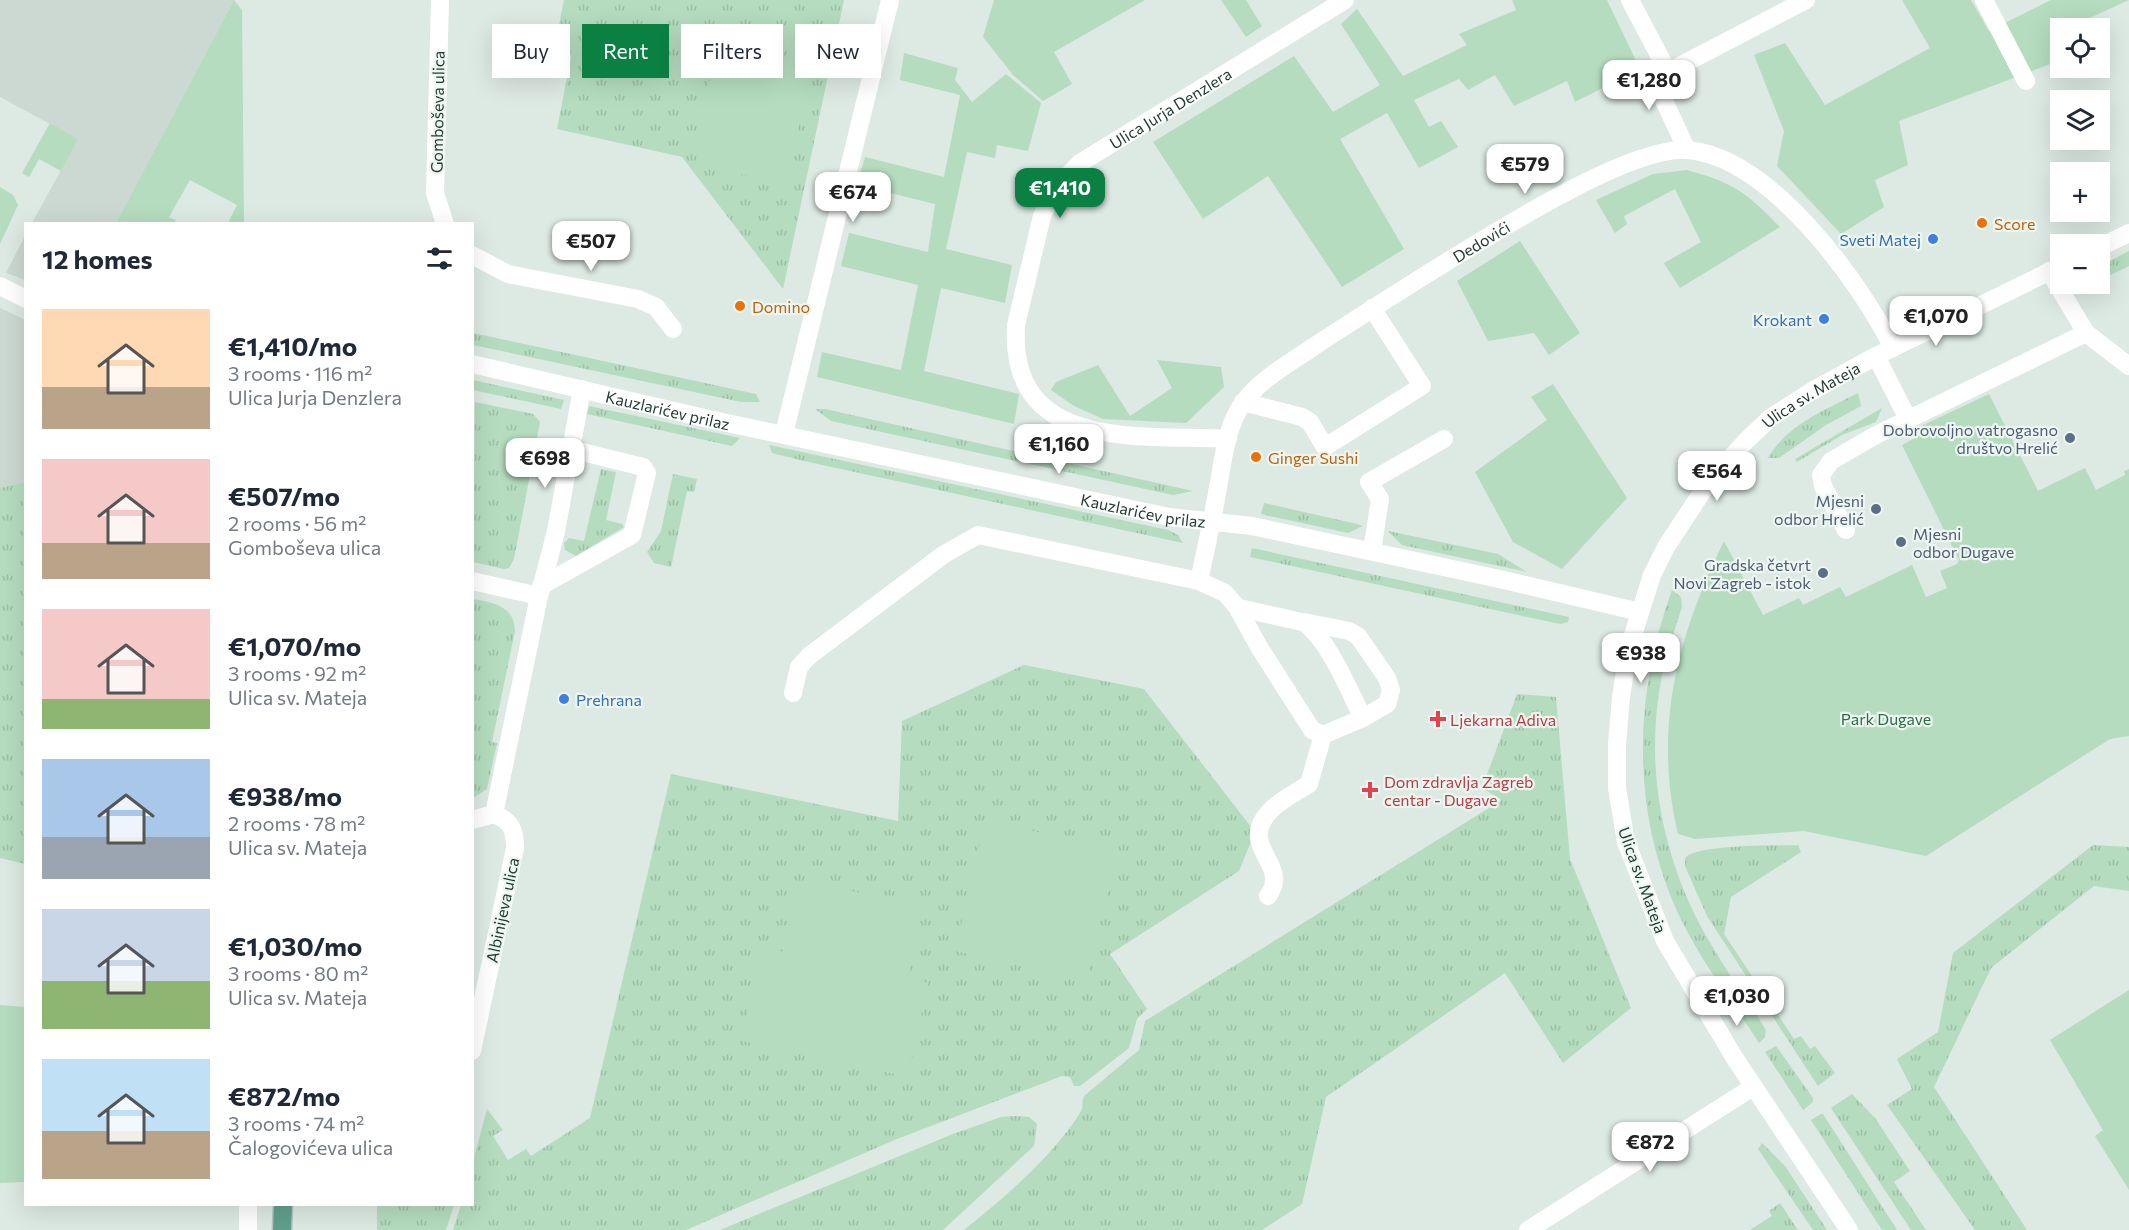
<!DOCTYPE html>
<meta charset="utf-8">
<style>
:root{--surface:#fff;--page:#f6f6f7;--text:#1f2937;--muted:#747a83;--accent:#0b8043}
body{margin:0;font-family:Commissioner,sans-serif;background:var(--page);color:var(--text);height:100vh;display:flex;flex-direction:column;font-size:22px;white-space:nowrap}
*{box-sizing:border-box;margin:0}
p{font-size:20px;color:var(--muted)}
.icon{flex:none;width:33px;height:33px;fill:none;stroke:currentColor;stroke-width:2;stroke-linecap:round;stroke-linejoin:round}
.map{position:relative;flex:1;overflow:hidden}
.side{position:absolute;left:24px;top:222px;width:450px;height:984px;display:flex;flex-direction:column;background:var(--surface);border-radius:0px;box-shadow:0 6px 24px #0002}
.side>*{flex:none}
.top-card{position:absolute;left:492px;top:24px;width:570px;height:54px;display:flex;gap:12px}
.tools{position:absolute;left:2050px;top:18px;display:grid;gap:12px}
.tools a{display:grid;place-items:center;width:60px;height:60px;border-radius:0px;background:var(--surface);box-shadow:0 6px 24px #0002;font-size:30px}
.price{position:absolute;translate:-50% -51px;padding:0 14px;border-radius:12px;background:#fff;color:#222;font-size:20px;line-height:39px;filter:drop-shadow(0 2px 3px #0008)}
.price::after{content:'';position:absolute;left:50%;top:36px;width:18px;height:14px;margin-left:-9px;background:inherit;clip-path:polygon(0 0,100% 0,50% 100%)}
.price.selected{background:var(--accent);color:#fff}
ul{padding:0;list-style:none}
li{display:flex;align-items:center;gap:18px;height:150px;padding:0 18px}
li span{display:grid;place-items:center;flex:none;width:168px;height:120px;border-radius:0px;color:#555}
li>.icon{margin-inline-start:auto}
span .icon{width:72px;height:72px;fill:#fffc;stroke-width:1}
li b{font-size:26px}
h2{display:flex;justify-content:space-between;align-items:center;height:72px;padding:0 18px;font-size:26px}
.tag{padding:0 21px;border-radius:0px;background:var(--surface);box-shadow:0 6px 24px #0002;font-size:21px;line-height:54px}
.tag.selected{background:var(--accent);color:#fff}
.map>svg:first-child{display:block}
.built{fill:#cbd9d2}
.grass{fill:url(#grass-tufts)}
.green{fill:#b5dcbe}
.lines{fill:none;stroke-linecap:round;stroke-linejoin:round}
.major-casing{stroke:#bcc4c1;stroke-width:21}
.minor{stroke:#fff;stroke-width:18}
.major{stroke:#60a08d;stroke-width:18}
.food-dot{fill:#e8710a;stroke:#edf6f1;stroke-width:2}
.shop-dot{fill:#3f7fe0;stroke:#edf6f1;stroke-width:2}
.service-dot{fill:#5c6f8a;stroke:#edf6f1;stroke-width:2}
.health-dot{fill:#e0444e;stroke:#edf6f1;stroke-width:2}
.labels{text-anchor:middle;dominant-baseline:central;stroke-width:4.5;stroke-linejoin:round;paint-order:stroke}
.street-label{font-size:16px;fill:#1f3931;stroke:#edf6f1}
.food-label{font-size:16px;fill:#c56008;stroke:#edf6f1;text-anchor:start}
.shop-label{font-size:16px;fill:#366cbe;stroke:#edf6f1;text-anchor:end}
.service-label{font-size:16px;fill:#4e5e75;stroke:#edf6f1;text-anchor:end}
.park-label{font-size:16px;fill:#297041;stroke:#edf6f1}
.health-label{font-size:16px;fill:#be3a42;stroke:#edf6f1;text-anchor:start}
</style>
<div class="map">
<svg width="2129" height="1230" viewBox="0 0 2129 1230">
<defs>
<pattern id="grass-tufts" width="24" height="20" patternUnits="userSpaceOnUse" patternTransform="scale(1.5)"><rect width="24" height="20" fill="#b5dcbe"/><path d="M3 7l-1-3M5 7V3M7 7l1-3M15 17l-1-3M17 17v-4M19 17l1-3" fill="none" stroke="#9bbea4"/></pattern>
</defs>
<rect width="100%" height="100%" fill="#dde9e3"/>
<!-- built -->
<path class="built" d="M0 0H234L116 223H32L78 139 0 97Z
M25 236 26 280H25L6 273Z
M0 308 26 320 25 482 0 488Z"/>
<!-- grass -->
<path class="grass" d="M564 0H844L783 289 682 157 557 129 571 57 558 30Z
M2129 251V266L2100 280V266Z
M473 333 756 394 760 402H741L473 345Z
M473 380 564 400 561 409 473 390Z
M1858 393 1861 406 1826 425 1779 458H1768C1787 425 1825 410 1858 393Z
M475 402 533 414 540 422 514 559 509 568 504 569 473 562Z
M589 406 740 438 732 446 587 414Z
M1882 408 1876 422 1842 435 1797 462 1795 459Z
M815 409H825L1193 491 1173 495 831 421Z
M769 445 1168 530 1178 535 1183 543 804 461 772 453Z
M601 469 616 472 606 520 622 524 624 527 576 556 565 550 564 543 569 538 584 541Z
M673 474 697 479 694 492 687 491 671 567 654 563 647 552 661 531Z
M25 482H26L25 864 0 858V488Z
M1264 503 1357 524 1363 526 1348 533 1261 514Z
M1388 531 1498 554 1527 572 1402 545Z
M1252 548 1569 617 1568 622 1560 624 1250 557Z
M1672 590 1681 597 1682 607C1672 638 1662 667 1658 700 1647 784 1667 869 1709 941 1727 972 1748 1001 1766 1030L1765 1037 1759 1043C1730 998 1694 952 1673 902 1631 801 1635 692 1672 590Z
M473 599C493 603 514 605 515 631L492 742 497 743 487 789 473 798Z
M1024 665 1144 689 1255 832 1239 871 1110 954 1147 1009 1137 1019 1129 1048 1080 1086H1074L1070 1077 1062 1076 897 1139 686 1230H453L461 1205 472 1204 473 1162 487 1109 503 1130 493 1136 508 1160 526 1149 531 1156 590 1118 671 774 898 821 902 721Z
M1517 694 1556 697 1570 859 1631 1008 1563 1063 1505 973 1326 1097 1302 1204 1262 1230H964C1003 1199 1053 1156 1080 1113 1084 1107 1081 1102 1084 1096L1139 1050 1145 1021 1502 800 1482 788Z
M1798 845 1801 852 1731 897 1724 934 1794 1039 1801 1036 1810 1049 1815 1046 1835 1073 1818 1086 1707 916 1685 866V858C1698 844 1775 846 1798 845Z
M2093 845 2129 847V891L2094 886 1991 968 1934 1087 2027 1230H1975L1887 1105 1912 1089 1897 1059 1938 1032 1953 953Z
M1776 1046 1813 1098V1102L1803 1110 1765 1052Z
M1852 1094 1875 1118 1910 1171 1894 1182 1926 1230H1911L1831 1108Z
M1821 1114H1823L1897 1230H1882L1811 1120Z
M1015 1116 1029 1117 1037 1124 1034 1146 943 1230H720L953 1134 1001 1117Z
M1762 1143 1785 1166 1827 1230H1813L1758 1149Z
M1780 1203 1798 1230H1750L1772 1216 1769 1211Z
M377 1205V1204L454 1205 446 1230H377Z"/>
<!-- green -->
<path class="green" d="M234 0 242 10 244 223H228L237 205 190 180 169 217 176 220 174 223H116Z
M994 0H1145L1054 52 1072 84 1043 101 1013 75 983 37Z
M1221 0H1246L1262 26 1246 37Z
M1512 0H1607L1640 69 1575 102 1567 81 1514 106 1495 75 1468 90 1459 79 1414 100 1429 127 1441 121 1458 147 1419 168 1387 113 1340 139 1404 249 1342 287 1268 176 1203 219 1153 142 1294 56 1333 112 1380 85 1341 24 1357 9 1403 76 1467 45 1459 34 1516 10Z
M1902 0H1971L1989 31 2051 0H2129L2050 36 2061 54V60L1899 121 1908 165 1875 180 1884 207 1841 234 1777 166 1784 131 1754 55 1785 43 1825 105 1930 48Z
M904 53 958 68 955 80 972 102 1006 74 1041 103 1028 151 997 145 995 158 967 152 946 249 1012 265 1005 303 941 288 924 371 1019 394 1014 424 817 377 822 352 901 370 918 285 841 266 849 233 928 252 935 204 857 185 865 157 944 177 960 95 900 80Z
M736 69 778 73 808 86 786 184 697 165C695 134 697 100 714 73Z
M50 123 78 139 61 171 39 159 29 177 22 173Z
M1687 170C1734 183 1746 192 1780 227L1680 288 1664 263 1701 242 1675 189 1624 216 1627 224 1615 233 1596 200 1653 174Z
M0 187 13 195 18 205 0 244Z
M1520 241 1580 333 1549 355 1534 333 1488 341 1457 281Z
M1157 360 1221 367 1224 387 1186 423 1103 419 1074 406 1051 390 1056 382 1098 365 1130 416 1172 388Z
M1553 384 1627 498 1562 569 1513 542 1475 472 1547 420 1531 397Z
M1989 394 2038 491 2085 468 2096 490 2125 475 2124 471 2129 469V736L2110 739 1926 856 1804 831 1695 839 1678 834C1653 728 1677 637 1724 541L1763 615 1799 598 1803 605 1840 587 1846 597 1912 565 1926 597 1947 588 1940 571 1957 564 1959 560 1902 445 1923 434 1921 426Z
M985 820 1116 850 1087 981 955 951Z
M800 881 923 905 908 978 928 983 908 1077 742 1041 762 947 785 952Z
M2129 990V1190L2095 1136 2103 1130 2050 1040Z
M0 1005 25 1007V1182L0 1183Z"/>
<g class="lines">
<!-- major casing -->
<g class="major-casing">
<path id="major" d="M282 1230 283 1204"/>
</g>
<!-- minor -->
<g class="minor">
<path d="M440 0 435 193 445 224"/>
<path d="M1630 0 1668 72"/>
<path d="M1984 0 2026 81"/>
<path d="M1668 72 1806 0"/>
<path d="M1668 72 1659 90 1687 150"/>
<path d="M2100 247 2129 233"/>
<path d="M472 255 508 274 638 299 656 307 673 329"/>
<path d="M2049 271 2086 333"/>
<path d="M0 286 26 299"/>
<path d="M1876 356 1908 419"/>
<path id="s1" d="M472 364 713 420 1169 517 1252 526 1504 580 1640 612"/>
<path d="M1243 402 1302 417 1310 422 1325 447 1422 386 1372 308"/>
<path d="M784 434 890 0"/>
<path id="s2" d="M1228 439C1143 434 1008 454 1016 325L1042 216 1054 190 1080 163 1345 0"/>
<path d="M1846 530 1823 486 1821 475 1831 461 1876 435 2086 333 2129 366"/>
<path d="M1372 551 1380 499 1369 482 1444 439"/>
<path d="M472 581 539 596 494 814"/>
<path d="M541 586 632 535 647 473 643 467 570 449"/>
<path d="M540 593 556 531 582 389"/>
<path d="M1237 607C1249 611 1301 621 1305 623 1330 642 1349 691 1363 718"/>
<path id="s3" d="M1304 622 1349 631 1358 636 1387 678 1391 690 1387 704 1363 718 1323 735 1312 730 1259 647 1237 607 1225 593 1199 581C1205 552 1212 523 1217 493 1223 463 1225 428 1243 403 1260 379 1290 363 1313 347 1351 322 1389 298 1427 274 1482 241 1626 146 1687 150 1769 156 1859 280 1893 348"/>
<path d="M793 693 799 667 809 656 943 555 978 535 1199 581"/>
<path d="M472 820 494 814C511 821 515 829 515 848L472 1051"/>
<path d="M1268 896C1292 864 1236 847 1270 811 1280 800 1297 792 1309 784L1323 735"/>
<path d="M248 1204V1230"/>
<path d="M1528 1230 1753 1087"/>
<path id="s4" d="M1849 1230 1734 1057 1665 941 1626 842 1617 788V745L1621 697 1628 651 1652 575 1666 547 1710 480 1747 440 1770 418 1812 391 1876 356 2061 266"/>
</g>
<!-- major -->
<use href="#major" class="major"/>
</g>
<!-- markers -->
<g class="food-dot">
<circle cx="1982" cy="223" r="6"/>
<circle cx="740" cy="306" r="6"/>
<circle cx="1256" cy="457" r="6"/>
</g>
<g class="shop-dot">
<circle cx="1933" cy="239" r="6"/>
<circle cx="1824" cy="319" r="6"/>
<circle cx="564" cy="699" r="6"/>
</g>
<g class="service-dot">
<circle cx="2070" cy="438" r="6"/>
<circle cx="1876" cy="509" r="6"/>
<circle cx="1901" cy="542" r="6"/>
<circle cx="1823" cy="573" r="6"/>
</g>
<g class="health-dot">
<path d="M1435 710h6v6h6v6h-6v6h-6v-6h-6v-6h6z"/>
<path d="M1367 781h6v6h6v6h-6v6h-6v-6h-6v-6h6z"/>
</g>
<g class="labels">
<!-- street labels -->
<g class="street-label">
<text stroke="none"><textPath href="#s2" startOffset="564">Ulica Jurja Denzlera</textPath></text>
<text transform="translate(437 112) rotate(-89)">Gomboševa ulica</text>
<text stroke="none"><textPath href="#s3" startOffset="882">Dedovići</textPath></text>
<text stroke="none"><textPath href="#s4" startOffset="966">Ulica sv. Mateja</textPath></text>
<text stroke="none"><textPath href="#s1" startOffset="201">Kauzlarićev prilaz</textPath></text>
<text stroke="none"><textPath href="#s1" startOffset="687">Kauzlarićev prilaz</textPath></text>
<text transform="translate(1643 880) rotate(70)">Ulica sv. Mateja</text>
<text transform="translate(502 910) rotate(-78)">Albinijeva ulica</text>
</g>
<!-- food labels -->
<g class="food-label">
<text x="1994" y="223">Score</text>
<text x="752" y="306">Domino</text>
<text x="1268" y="457">Ginger Sushi</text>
</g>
<!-- shop labels -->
<g class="shop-label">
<text x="1921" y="239">Sveti Matej</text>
<text x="1812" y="319">Krokant</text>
<text x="576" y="699" text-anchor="start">Prehrana</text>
</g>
<!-- service labels -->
<g class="service-label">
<text x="2058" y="429">Dobrovoljno vatrogasno<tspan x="2058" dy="18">društvo Hrelić</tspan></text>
<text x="1864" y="500">Mjesni<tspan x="1864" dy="18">odbor Hrelić</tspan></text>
<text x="1913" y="533" text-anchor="start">Mjesni<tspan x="1913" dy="18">odbor Dugave</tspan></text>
<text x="1811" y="564">Gradska četvrt<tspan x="1811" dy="18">Novi Zagreb - istok</tspan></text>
</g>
<!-- park labels -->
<g class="park-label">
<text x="1886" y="718">Park Dugave</text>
</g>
<!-- health labels -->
<g class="health-label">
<text x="1450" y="719">Ljekarna Adiva</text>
<text x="1384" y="781">Dom zdravlja Zagreb<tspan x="1384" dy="18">centar - Dugave</tspan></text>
</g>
</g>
</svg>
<div class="tools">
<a><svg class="icon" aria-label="locate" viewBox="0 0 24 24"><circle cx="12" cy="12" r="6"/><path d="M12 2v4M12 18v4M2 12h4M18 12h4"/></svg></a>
<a><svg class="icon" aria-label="layers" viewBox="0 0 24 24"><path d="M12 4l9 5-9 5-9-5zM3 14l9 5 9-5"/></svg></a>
<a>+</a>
<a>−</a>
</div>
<b class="price" style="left:1649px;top:111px">€1,280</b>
<b class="price" style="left:1525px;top:195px">€579</b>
<b class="price selected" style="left:1060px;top:219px">€1,410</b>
<b class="price" style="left:853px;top:223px">€674</b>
<b class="price" style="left:591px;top:272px">€507</b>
<b class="price" style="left:1936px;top:347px">€1,070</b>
<b class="price" style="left:1059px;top:475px">€1,160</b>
<b class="price" style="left:545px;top:489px">€698</b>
<b class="price" style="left:1717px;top:502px">€564</b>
<b class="price" style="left:1641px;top:684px">€938</b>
<b class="price" style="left:1737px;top:1027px">€1,030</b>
<b class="price" style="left:1650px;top:1173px">€872</b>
<div class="top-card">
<a class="tag">Buy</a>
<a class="tag selected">Rent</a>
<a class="tag">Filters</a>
<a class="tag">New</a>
</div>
<section class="side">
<h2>12 homes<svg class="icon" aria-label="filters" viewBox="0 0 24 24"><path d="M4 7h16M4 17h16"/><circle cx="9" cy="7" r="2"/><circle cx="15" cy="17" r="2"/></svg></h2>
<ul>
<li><span style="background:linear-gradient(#ffd9b3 65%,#b9a48a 0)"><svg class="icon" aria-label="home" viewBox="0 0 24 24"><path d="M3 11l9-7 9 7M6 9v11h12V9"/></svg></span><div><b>€1,410/mo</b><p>3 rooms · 116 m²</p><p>Ulica Jurja Denzlera</p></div></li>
<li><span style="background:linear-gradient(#f6c9c9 70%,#b9a48a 0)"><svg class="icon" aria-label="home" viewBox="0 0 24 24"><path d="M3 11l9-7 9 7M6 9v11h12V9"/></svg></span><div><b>€507/mo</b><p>2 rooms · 56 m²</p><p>Gomboševa ulica</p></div></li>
<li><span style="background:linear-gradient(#f6c9c9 75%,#8fb573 0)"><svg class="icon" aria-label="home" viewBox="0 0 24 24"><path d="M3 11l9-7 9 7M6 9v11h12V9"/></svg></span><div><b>€1,070/mo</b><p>3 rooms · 92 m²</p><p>Ulica sv. Mateja</p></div></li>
<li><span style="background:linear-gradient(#a9c7e8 65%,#9aa5b1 0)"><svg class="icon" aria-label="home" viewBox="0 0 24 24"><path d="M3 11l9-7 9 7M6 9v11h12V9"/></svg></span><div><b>€938/mo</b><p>2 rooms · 78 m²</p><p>Ulica sv. Mateja</p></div></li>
<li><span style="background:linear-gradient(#c9d6e8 60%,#8fb573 0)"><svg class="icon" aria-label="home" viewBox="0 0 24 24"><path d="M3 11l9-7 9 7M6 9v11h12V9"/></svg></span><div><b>€1,030/mo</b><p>3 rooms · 80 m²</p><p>Ulica sv. Mateja</p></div></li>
<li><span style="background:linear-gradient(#bfe0f5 60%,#b9a48a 0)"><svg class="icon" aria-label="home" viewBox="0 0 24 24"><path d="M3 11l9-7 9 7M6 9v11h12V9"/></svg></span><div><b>€872/mo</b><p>3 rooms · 74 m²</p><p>Čalogovićeva ulica</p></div></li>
</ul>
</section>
</div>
